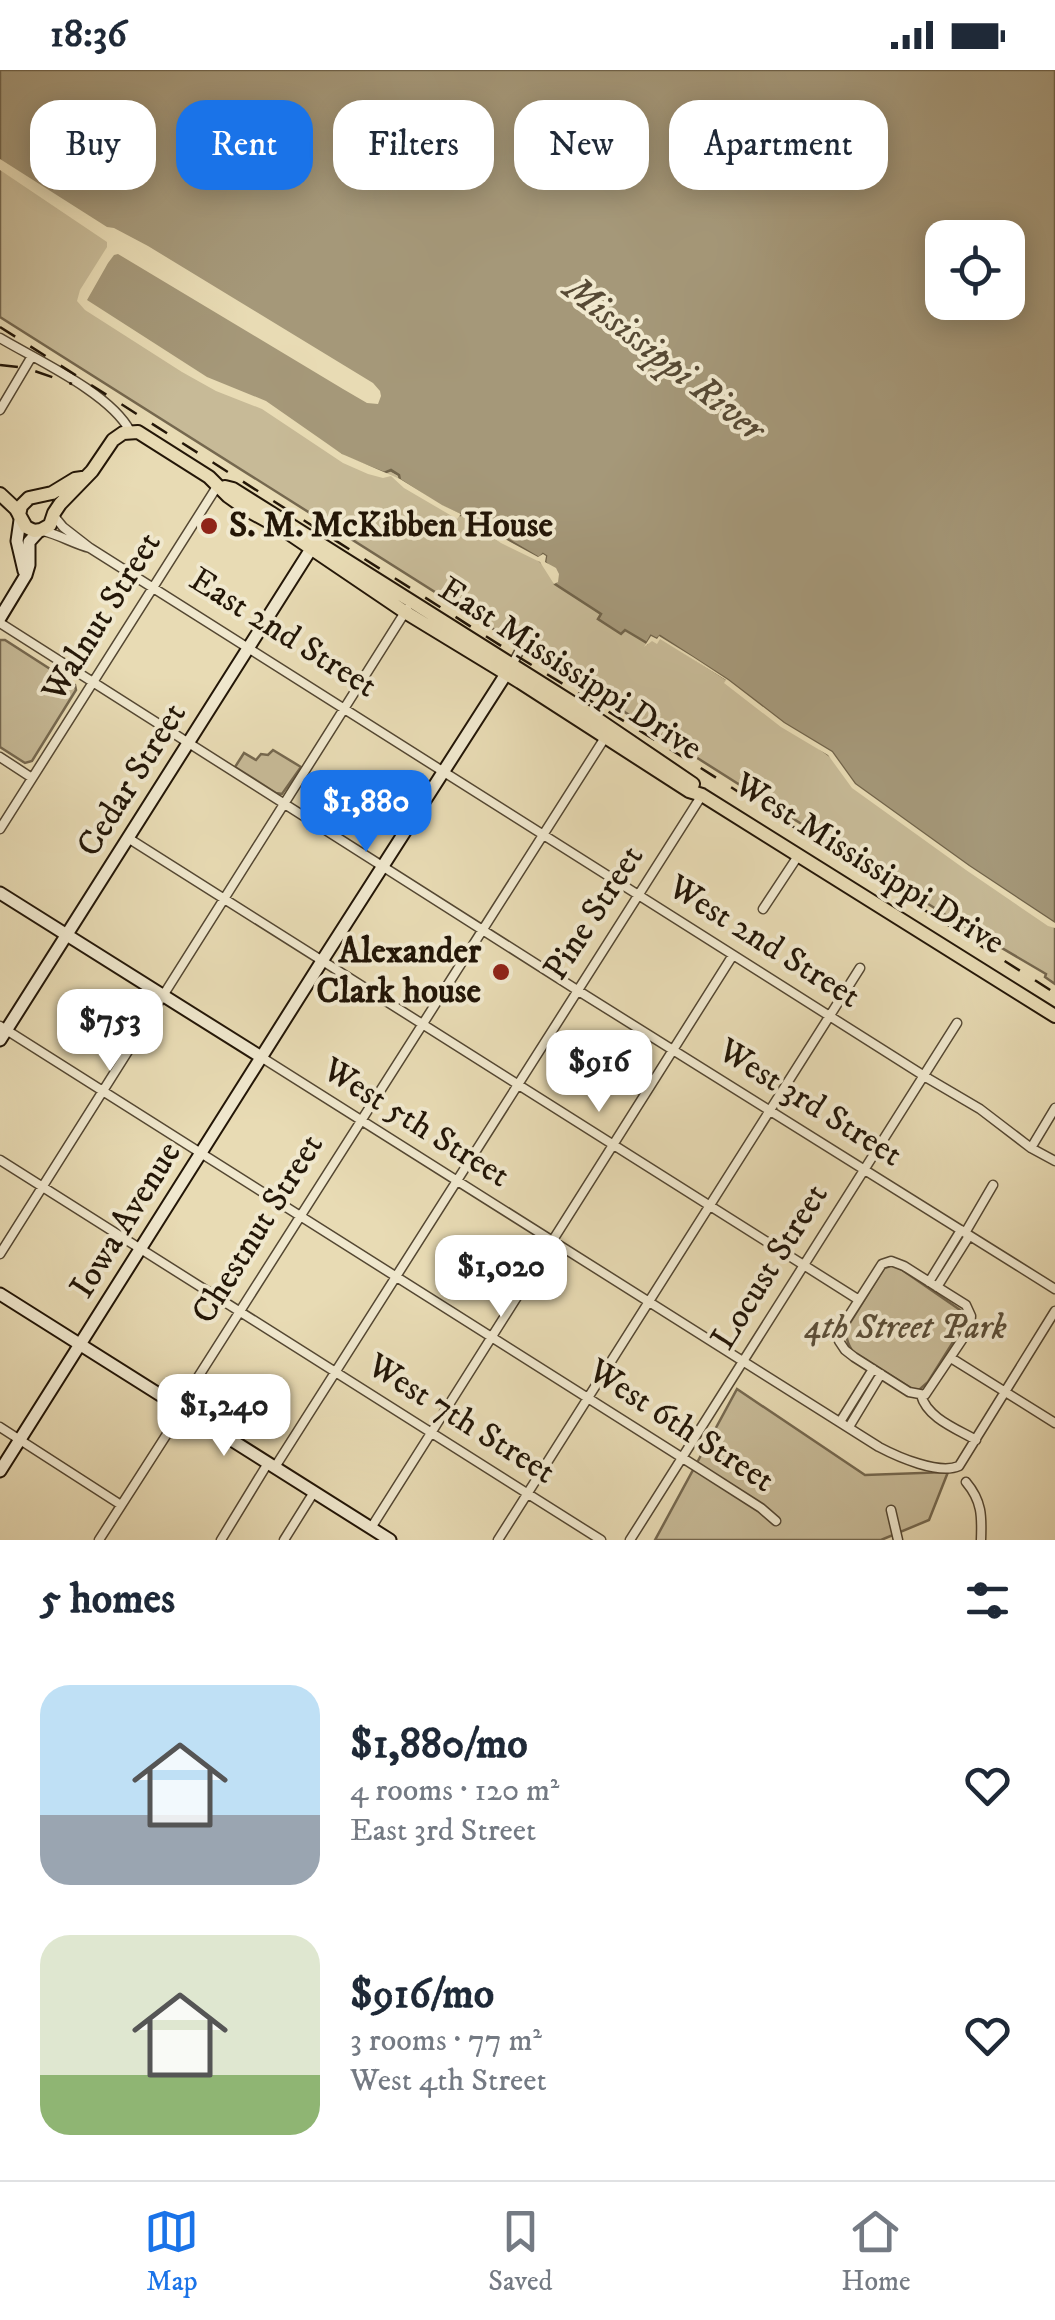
<!DOCTYPE html>
<meta charset="utf-8">
<style>
:root{--surface:#fff;--page:#f6f6f7;--text:#1f2937;--muted:#747a83;--line:#e0e1e3;--accent:#1a73e8}
body{margin:0;font-family:"IM FELL DW Pica",serif;background:var(--page);color:var(--text);height:100vh;display:flex;flex-direction:column;font-size:38px;white-space:nowrap}
*{box-sizing:border-box;margin:0}
p{font-size:32px;color:var(--muted)}
.icon{flex:none;width:55px;height:55px;fill:none;stroke:currentColor;stroke-width:2;stroke-linecap:round;stroke-linejoin:round}
.map{position:relative;height:1470px;overflow:hidden}
.details{display:flex;flex-direction:column;background:var(--surface);flex:1}
.details>*{flex:none}
.top-card{position:absolute;left:30px;top:30px;width:995px;height:90px;display:flex;gap:20px}
.controls{position:absolute;left:925px;top:150px;display:grid;gap:20px}
.controls a{display:grid;place-items:center;width:100px;height:100px;border-radius:20px;background:var(--surface);box-shadow:0 5px 25px #0003;font-size:50px}
.price{position:absolute;translate:-50% -85px;padding:0 22px;border-radius:20px;background:#fff;color:#222;font-size:32px;line-height:65px;filter:drop-shadow(0 2px 5px #0008)}
.price::after{content:'';position:absolute;left:50%;top:60px;width:30px;height:22px;margin-left:-15px;background:inherit;clip-path:polygon(0 0,100% 0,50% 100%)}
.price.active{background:var(--accent);color:#fff}
ul{padding:0;list-style:none}
li{display:flex;align-items:center;gap:30px;height:250px;padding:0 40px}
li span{display:grid;place-items:center;flex:none;width:280px;height:200px;border-radius:30px;color:#555}
li>.icon{margin-inline-start:auto}
span .icon{width:120px;height:120px;fill:#fffc;stroke-width:1}
li b{font-size:42px}
h2{display:flex;justify-content:space-between;align-items:center;height:120px;padding:0 40px;font-size:42px}
.pill{padding:0 35px;border-radius:30px;background:var(--surface);box-shadow:0 5px 25px #0003;font-size:35px;line-height:90px}
.pill.active{background:var(--accent);color:#fff}
.status{display:flex;justify-content:space-between;align-items:center;height:70px;padding:0 50px;background:var(--surface);direction:ltr}
.status svg{height:28px;fill:currentColor}
.menu{display:flex;justify-content:space-around;align-items:center;height:140px;border-top:2px solid var(--line);background:var(--surface);font-size:28px;color:var(--muted)}
.menu a{display:grid;justify-items:center;gap:5px}
.menu .active{color:var(--accent)}
.map>svg:first-child{display:block}
.green{fill:#c7ba97;stroke:#75684f;stroke-width:2.5}
.water{fill:#a59879;stroke:#71644b;stroke-width:2.5;fill-rule:evenodd}
.pier{fill:#e8dbb4}
.lines{fill:none;stroke-linecap:round;stroke-linejoin:round}
.street-casing{stroke:#544732;stroke-width:11}
.secondary-casing{stroke:#231607;stroke-width:15}
.primary-casing{stroke:#231607;stroke-width:16}
.street{stroke:#f0e8ce;stroke-width:8}
.secondary{stroke:#f0e8ce;stroke-width:11}
.primary{stroke:#e8dbb4;stroke-width:12}
.rail{stroke:#231607;stroke-width:2.5;stroke-dasharray:18 18;stroke-linecap:butt}
.poi-dot{fill:#8f2418;stroke:#f0e8ce;stroke-width:4}
.labels{text-anchor:middle;dominant-baseline:central;stroke-width:8;stroke-linejoin:round;paint-order:stroke}
.poi-label{font-size:35px;font-weight:bold;fill:#231607;stroke:#f0e8ce;text-anchor:start}
.street-label{font-size:35px;fill:#231607;stroke:#f0e8ce}
.park-label{font-size:35px;font-style:italic;fill:#5c4f39;stroke:#f0e8ce}
.water-label{font-size:38px;font-style:italic;fill:#574a35;stroke:#f0e8ce}
</style>
<div class="status"><b>18:36</b><svg viewBox="0 0 49 12"><path d="M0 12V9h3v3zM5 12V6h3v6zM10 12V3h3v9zM15 12V0h3v12zM26 1h20v11H26zM47 4h2v5h-2z"/></svg></div>
<div class="map">
<svg width="1055" height="1470" viewBox="0 0 1055 1470">
<rect width="100%" height="100%" fill="#e8dbb4"/>
<filter id="stains"><feTurbulence type="fractalNoise" baseFrequency=".002" numOctaves="4"/><feColorMatrix values="0 0 0 0 .2 0 0 0 0 .09 0 0 0 0 .02 0 0 0 .5 -.17"/></filter>
<radialGradient id="worn" r=".72"><stop offset=".6" stop-color="#630" stop-opacity="0"/><stop offset="1" stop-color="#630" stop-opacity=".3"/></radialGradient>
<!-- green -->
<path class="green" d="M0 94 113 169 390 400 440 426 479 434 584 532 602 544 599 548H619L659 566 728 610 1055 853V914L1045 907 1046 904 944 844 0 247Z
M0 570H5L75 615 76 620 32 691 25 693 0 677Z
M273 680 301 697 282 724 276 723 235 697 244 683 256 690 261 684 268 685Z
M895 1195 963 1242 965 1253 928 1312 919 1320H914L853 1282C847 1273 845 1266 848 1256L884 1198Z
M737 1319 865 1405 948 1402 929 1450 881 1470H655Z"/>
<!-- water -->
<path class="water" d="M0 0H1055V853L969 796 855 714 832 682 784 653 728 610 660 566 657 569 651 566 647 573 625 560 621 564 598 549 601 544 555 514 556 505 545 492 546 486 543 484 539 488 475 450 467 448 468 446 463 442 460 445 440 436 400 410 399 405 391 400 384 403 346 388 264 335 218 316 82 230 113 169 0 94ZM942 168H1008V232H942Z"/>
<!-- pier -->
<path class="pier" d="M0 89 107 157 114 158 148 176 373 313 380 321 381 326 378 334 367 333 343 319 118 184 114 185 108 193 87 230 207 307 266 331 342 384 400 409 442 435 461 444 457 449 404 418 391 406 383 408 368 404 343 393 262 339 216 321 182 302 85 240 77 231 80 220 107 177V172L0 100Z
M467 448H476L503 468 538 487 543 484 546 486 545 492 556 498 559 504 558 512 554 514 540 492 501 473 473 454 465 452Z
M651 566 657 569 659 566 693 587 728 610 784 653 832 682 855 714 969 796 1055 853V858L1048 856 966 800 852 718 828 685 781 657 724 613 726 610 660 569 657 574 652 571 644 577Z"/>
<g class="lines">
<!-- street casing -->
<g class="street-casing">
<path id="street" d="M0 268C37 290 110 323 130 361
M0 340 32 286
M54 446 63 457 90 478 929 1009 980 1039 1031 1078 1055 1091
M43 461C60 465 74 474 90 478
M0 553 577 920 1055 1219
M511 597 523 574
M0 687 32 708
M0 759 218 415
M128 768 859 1230
M763 839 798 786
M0 956 700 1399 761 1438 776 1451
M261 987 879 1377C898 1387 939 1405 959 1396L1055 1241
M1031 1078 1055 1038
M0 1090 601 1470
M965 1163 993 1115
M0 1184 407 539
M891 1191 904 1196 966 1235 971 1246 970 1258 925 1325 909 1322 854 1287 845 1280 839 1271 843 1255 882 1194Z
M929 1212 961 1160
M937 1217 969 1166
M951 1288 1055 1353
M921 1325C927 1348 957 1359 976 1370
M179 1337 606 666
M840 1352 873 1299
M0 1357 121 1435
M849 1357 881 1304
M275 1397 702 725
M966 1412C982 1431 982 1446 981 1470
M891 1440 898 1470
M371 1458 733 885
M99 1470 183 1339
M221 1470 268 1393
M284 1470 314 1422
M498 1470 860 898
M630 1470 957 953"/>
</g>
<!-- secondary casing -->
<g class="secondary-casing">
<path id="secondary" d="M20 450 17 471 24 501
M0 548 26 505 29 495V472L39 461
M0 823 261 987
M0 970 311 479
M0 1224 390 1470
M0 1401 322 891 506 604"/>
</g>
<!-- primary casing -->
<g class="primary-casing">
<path id="primary" d="M225 417 233 419 587 642 693 714
M0 424 16 439 26 457 34 461 41 460 50 455 54 443 60 434 92 401 113 370 123 363 138 362 209 407 228 426 249 441 284 460 405 542 520 612 689 721 702 725 1055 946
M19 445 21 436 29 428 52 423 75 409 82 408"/>
</g>
<!-- street -->
<use href="#street" class="street"/>
<!-- secondary -->
<use href="#secondary" class="secondary"/>
<!-- primary -->
<use href="#primary" class="primary"/>
<!-- rail -->
<path class="rail" d="M0 257 517 586 696 695 1055 923
M0 295 26 298 72 314"/>
</g>
<!-- markers -->
<g class="poi-dot">
<circle cx="209" cy="456" r="10"/>
<circle cx="501" cy="902" r="10"/>
</g>
<g class="labels">
<!-- poi labels -->
<g class="poi-label">
<text x="229" y="456">S. M. McKibben House</text>
<text x="481" y="882" text-anchor="end">Alexander<tspan x="481" dy="40">Clark house</tspan></text>
</g>
<!-- street labels -->
<g class="street-label">
<text transform="translate(102 547) rotate(-58)">Walnut Street</text>
<text transform="translate(283 563) rotate(32)">East 2nd Street</text>
<text transform="translate(570 599) rotate(33)">East Mississippi Drive</text>
<text transform="translate(132 710) rotate(-58)">Cedar Street</text>
<text transform="translate(869 794) rotate(32)">West Mississippi Drive</text>
<text transform="translate(594 843) rotate(-57)">Pine Street</text>
<text transform="translate(764 872) rotate(32)">West 2nd Street</text>
<text transform="translate(810 1033) rotate(32)">West 3rd Street</text>
<text transform="translate(416 1053) rotate(32)">West 5th Street</text>
<text transform="translate(126 1150) rotate(-58)">Iowa Avenue</text>
<text transform="translate(258 1159) rotate(-58)">Chestnut Street</text>
<text transform="translate(770 1197) rotate(-58)">Locust Street</text>
<text transform="translate(461 1349) rotate(32)">West 7th Street</text>
<text transform="translate(681 1356) rotate(33)">West 6th Street</text>
</g>
<!-- park labels -->
<g class="park-label">
<text x="906" y="1258">4th Street Park</text>
</g>
<!-- water labels -->
<g class="water-label">
<text transform="translate(664 289) rotate(38)">Mississippi River</text>
</g>
</g>
<rect width="100%" height="100%" filter="url(#stains)"/>
<rect width="100%" height="100%" fill="url(#worn)"/>
</svg>
<div class="controls">
<a><svg class="icon" aria-label="locate" viewBox="0 0 24 24"><circle cx="12" cy="12" r="6"/><path d="M12 2v4M12 18v4M2 12h4M18 12h4"/></svg></a>
</div>
<b class="price active" style="left:366px;top:785px">$1,880</b>
<b class="price" style="left:110px;top:1004px">$753</b>
<b class="price" style="left:599px;top:1045px">$916</b>
<b class="price" style="left:501px;top:1250px">$1,020</b>
<b class="price" style="left:224px;top:1389px">$1,240</b>
<div class="top-card">
<a class="pill">Buy</a>
<a class="pill active">Rent</a>
<a class="pill">Filters</a>
<a class="pill">New</a>
<a class="pill">Apartment</a>
</div>
</div>
<section class="details">
<h2>5 homes<svg class="icon" aria-label="filters" viewBox="0 0 24 24"><path d="M4 7h16M4 17h16"/><circle cx="9" cy="7" r="2"/><circle cx="15" cy="17" r="2"/></svg></h2>
<ul>
<li><span style="background:linear-gradient(#bfe0f5 65%,#9aa5b1 0)"><svg class="icon" aria-label="home" viewBox="0 0 24 24"><path d="M3 11l9-7 9 7M6 9v11h12V9"/></svg></span><div><b>$1,880/mo</b><p>4 rooms · 120 m²</p><p>East 3rd Street</p></div><svg class="icon" aria-label="heart" viewBox="0 0 24 24"><path d="M12 20l-8-8c-3-5 5-10 8-4 3-6 11-1 8 4z"/></svg></li>
<li><span style="background:linear-gradient(#dfe7d0 70%,#8fb573 0)"><svg class="icon" aria-label="home" viewBox="0 0 24 24"><path d="M3 11l9-7 9 7M6 9v11h12V9"/></svg></span><div><b>$916/mo</b><p>3 rooms · 77 m²</p><p>West 4th Street</p></div><svg class="icon" aria-label="heart" viewBox="0 0 24 24"><path d="M12 20l-8-8c-3-5 5-10 8-4 3-6 11-1 8 4z"/></svg></li>
</ul>
</section>
<nav class="menu">
<a class="active"><svg class="icon" aria-label="map" viewBox="0 0 24 24"><path d="M3 6l6-2 6 2 6-2v14l-6 2-6-2-6 2zM9 4v14M15 6v14"/></svg>Map</a>
<a><svg class="icon" aria-label="saved" viewBox="0 0 24 24"><path d="M7 4h10v16l-5-4-5 4z"/></svg>Saved</a>
<a><svg class="icon" aria-label="home" viewBox="0 0 24 24"><path d="M3 11l9-7 9 7M6 9v11h12V9"/></svg>Home</a>
</nav>
